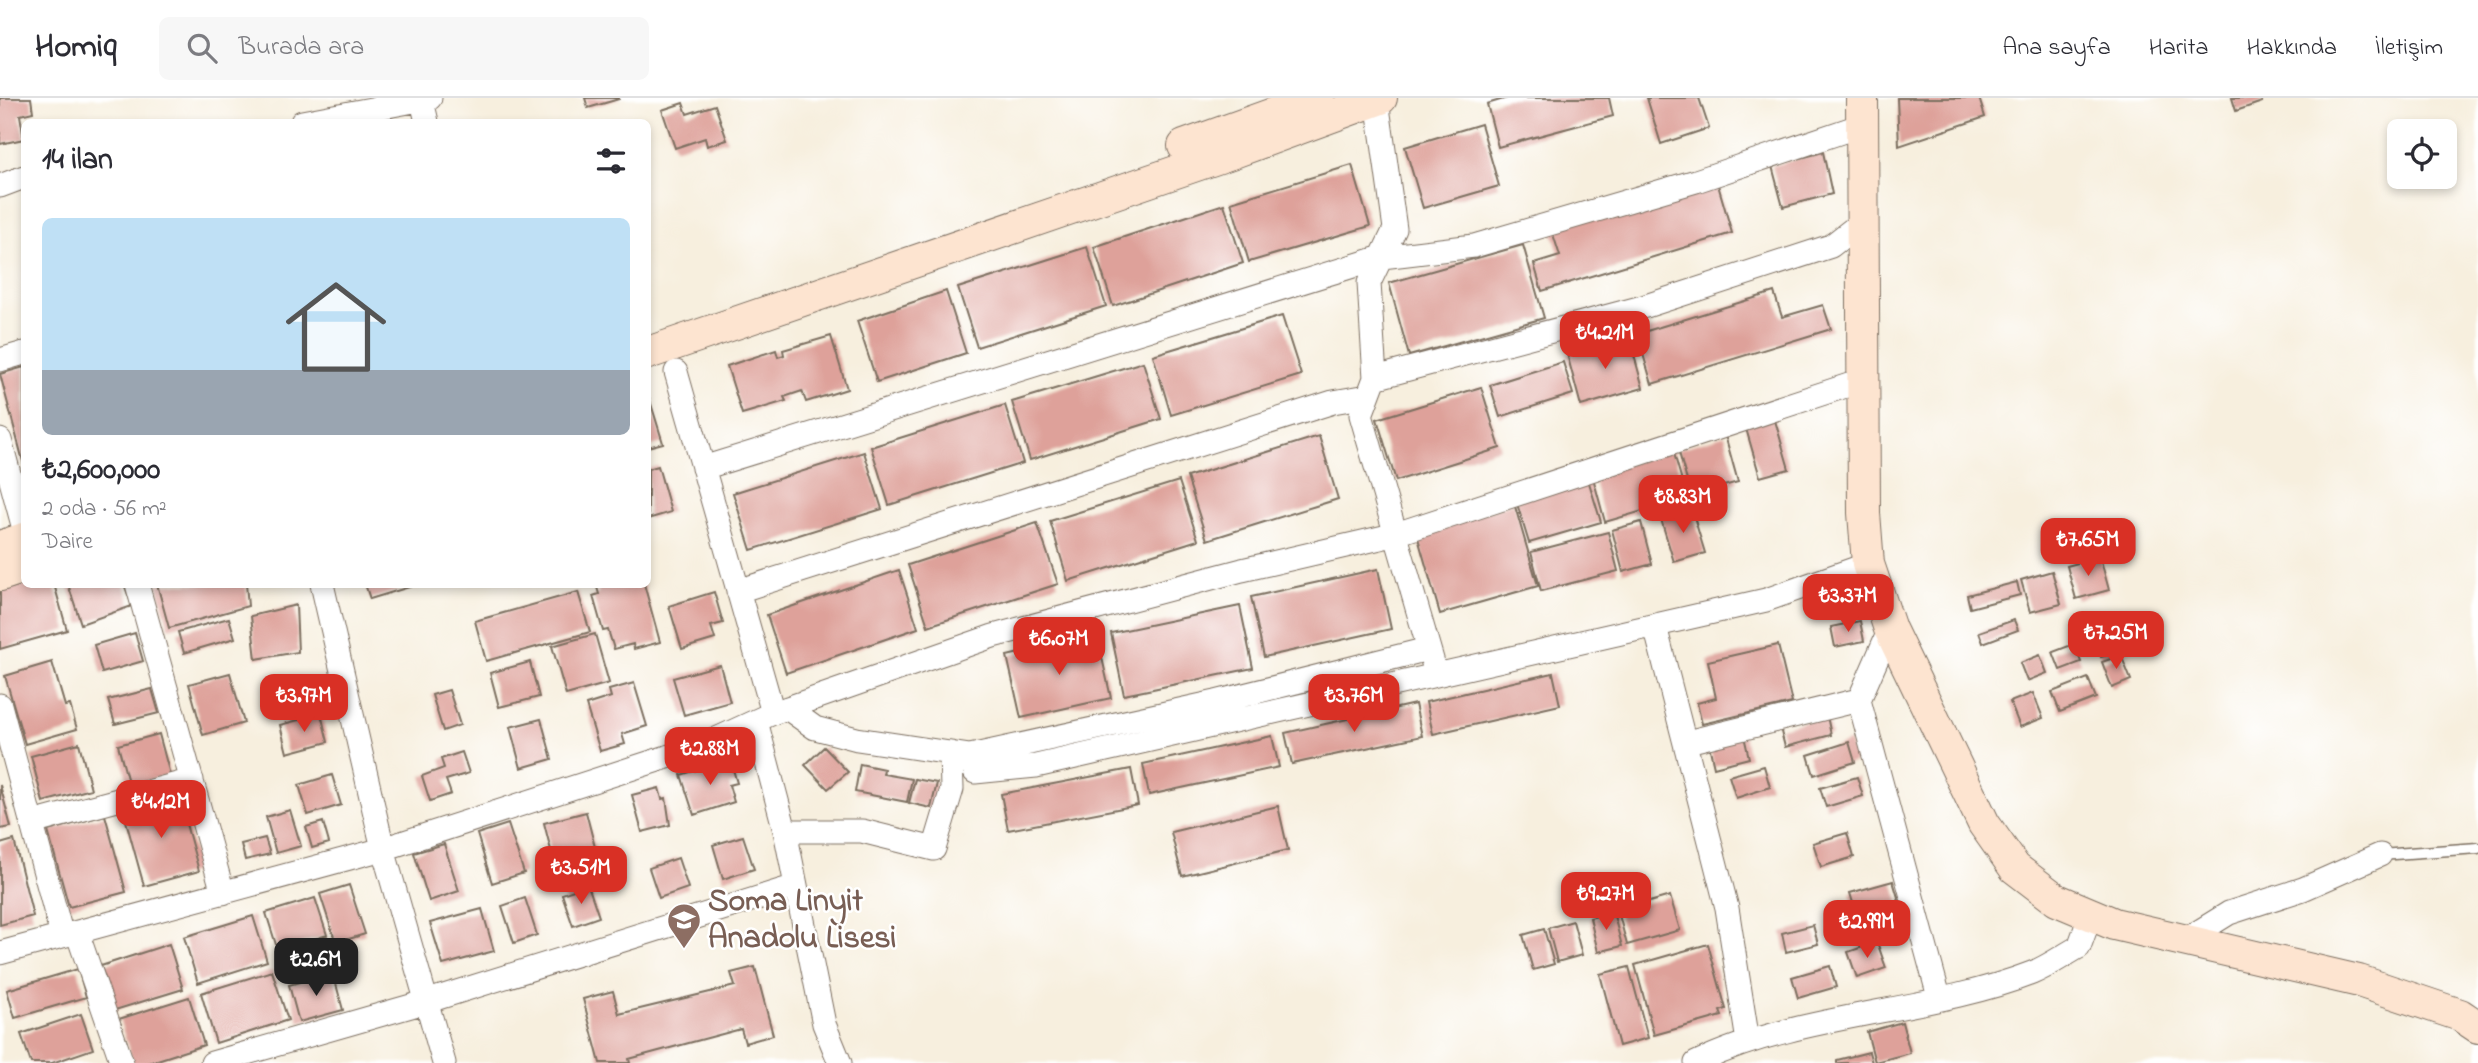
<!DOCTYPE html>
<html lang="tr">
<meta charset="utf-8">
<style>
:root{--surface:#fff;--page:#f7f7f7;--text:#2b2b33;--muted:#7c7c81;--line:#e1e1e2;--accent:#d93025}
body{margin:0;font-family:"Indie Flower",sans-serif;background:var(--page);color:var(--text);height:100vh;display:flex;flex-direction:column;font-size:26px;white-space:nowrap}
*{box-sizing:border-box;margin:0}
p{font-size:23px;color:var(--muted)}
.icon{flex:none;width:38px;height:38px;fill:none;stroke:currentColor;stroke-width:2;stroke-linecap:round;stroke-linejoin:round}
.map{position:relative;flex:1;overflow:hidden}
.details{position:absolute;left:21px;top:21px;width:630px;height:469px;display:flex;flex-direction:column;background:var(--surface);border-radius:10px;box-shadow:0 4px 10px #0003}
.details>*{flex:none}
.tools{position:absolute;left:2387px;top:21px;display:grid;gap:14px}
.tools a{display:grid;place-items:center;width:70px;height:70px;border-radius:10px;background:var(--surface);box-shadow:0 4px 10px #0003;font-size:35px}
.price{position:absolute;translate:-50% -60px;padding:0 16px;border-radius:14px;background:var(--accent);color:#fff;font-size:23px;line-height:46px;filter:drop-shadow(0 2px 4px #0008)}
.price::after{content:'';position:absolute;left:50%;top:42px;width:21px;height:16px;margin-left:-10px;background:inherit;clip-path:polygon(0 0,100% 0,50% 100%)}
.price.current{background:#222;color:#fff}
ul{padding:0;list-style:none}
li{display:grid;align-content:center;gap:14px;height:371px;padding:0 21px}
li+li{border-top:2px solid var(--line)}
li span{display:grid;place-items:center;height:217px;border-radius:10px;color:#555}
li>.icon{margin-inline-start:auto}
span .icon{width:126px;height:126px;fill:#fffc;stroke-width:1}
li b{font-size:30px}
h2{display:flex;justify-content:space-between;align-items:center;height:84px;padding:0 21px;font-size:30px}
header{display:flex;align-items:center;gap:42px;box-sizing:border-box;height:98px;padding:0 35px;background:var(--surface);border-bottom:2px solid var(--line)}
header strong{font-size:33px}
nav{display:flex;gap:38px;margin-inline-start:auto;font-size:24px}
.search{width:490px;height:63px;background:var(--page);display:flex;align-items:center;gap:18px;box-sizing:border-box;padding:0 24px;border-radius:10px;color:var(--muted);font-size:26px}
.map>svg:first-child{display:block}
.building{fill:#dea19a}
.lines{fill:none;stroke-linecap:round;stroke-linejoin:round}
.lane-casing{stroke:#7d6f61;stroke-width:13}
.street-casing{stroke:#7d6f61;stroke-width:25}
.secondary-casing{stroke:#7d6f61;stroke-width:34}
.lane{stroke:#fff;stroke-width:10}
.street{stroke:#fff;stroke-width:23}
.secondary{stroke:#fde4d0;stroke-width:32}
.labels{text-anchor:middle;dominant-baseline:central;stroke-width:5;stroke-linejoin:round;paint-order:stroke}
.education-label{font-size:32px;font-weight:bold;fill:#785e54;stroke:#fff;text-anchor:start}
</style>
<header>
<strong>Homiq</strong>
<div class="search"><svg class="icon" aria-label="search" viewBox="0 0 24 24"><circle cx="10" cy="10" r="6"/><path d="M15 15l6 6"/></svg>Burada ara</div>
<nav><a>Ana sayfa</a><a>Harita</a><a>Hakkında</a><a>İletişim</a></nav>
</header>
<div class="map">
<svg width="2478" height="965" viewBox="0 0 2478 965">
<rect width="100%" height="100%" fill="#fff"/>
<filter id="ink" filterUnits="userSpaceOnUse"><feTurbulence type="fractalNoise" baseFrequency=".0143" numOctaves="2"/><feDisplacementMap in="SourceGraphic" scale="14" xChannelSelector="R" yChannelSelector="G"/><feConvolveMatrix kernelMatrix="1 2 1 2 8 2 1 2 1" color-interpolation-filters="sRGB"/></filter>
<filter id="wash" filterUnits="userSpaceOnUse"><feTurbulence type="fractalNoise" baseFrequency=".00686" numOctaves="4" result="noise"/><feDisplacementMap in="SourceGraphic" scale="28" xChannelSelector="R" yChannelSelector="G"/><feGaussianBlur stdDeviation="1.57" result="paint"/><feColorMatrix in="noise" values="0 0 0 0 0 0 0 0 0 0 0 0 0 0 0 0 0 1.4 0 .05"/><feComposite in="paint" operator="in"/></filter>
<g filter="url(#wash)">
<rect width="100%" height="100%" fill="#f7efde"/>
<g id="blocks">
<!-- building -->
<path class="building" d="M0 0H31L33 14 20 17 24 41 0 46Z
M585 0H619V1L588 10Z
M1507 0H1609L1613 18 1498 49 1487 6Z
M1647 0H1699L1709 30 1661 46Z
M1897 0H1979L1985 19 1899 48Z
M2232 0H2261L2262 4 2236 13Z
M683 5 687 16 715 7 727 42 707 48 705 40 675 50 662 12Z
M1481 26 1499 88 1423 110 1405 49Z
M1823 54 1832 96 1783 109 1772 68Z
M1352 67 1370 128 1249 164 1231 104Z
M1716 80 1732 135 1542 193 1534 166 1560 158 1551 130Z
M1224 106 1243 165 1113 208 1094 149Z
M1523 147 1544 220 1409 258 1389 185Z
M1087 149 1106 208 977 249 958 190Z
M946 193 966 255 877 284 857 223Z
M1774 194 1782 219 1823 207 1831 231 1652 286 1637 236Z
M1282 218 1301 277 1171 317 1153 257Z
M831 238 847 291 806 304 802 293 784 299 786 303 742 316 727 268 776 252 778 259 784 257 783 252Z
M1629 239 1643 290 1581 308 1567 256Z
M1143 264 1161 321 1030 362 1012 304Z
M1563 264 1573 296 1500 319 1490 287Z
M24 269V367L0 276Z
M1481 289 1500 350 1396 383 1377 321Z
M648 296 663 345 648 349Z
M1005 307 1023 365 889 407 871 349Z
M1774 319 1789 371 1760 379 1745 327Z
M1725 337 1738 384 1691 397 1678 351Z
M1319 338 1338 401 1207 442 1187 379Z
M1673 352 1687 400 1605 424 1592 376Z
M864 354 882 411 751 452 733 395Z
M658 368 671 414 648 421V371Z
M1587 378 1601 424 1529 445 1515 399Z
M1179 383 1198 442 1068 483 1050 423Z
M1514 405 1538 488 1440 516 1416 433Z
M1691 409 1705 455 1674 464 1660 418Z
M1641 424 1652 466 1623 474 1612 432Z
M1037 425 1058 486 928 528 908 467Z
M1608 434 1618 473 1541 493 1531 454Z
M2100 459 2109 492 2076 501 2067 468Z
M1378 471 1391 531 1264 559 1251 499Z
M899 472 918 530 786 575 767 517Z
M2052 473 2061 506 2030 514 2021 482Z
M2017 484 2020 497 1970 510 1967 497Z
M24 486H54L67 532 0 551V493Z
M68 486H124L132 508 81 526Z
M157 486H246L248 508 169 530Z
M365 486H416V487L370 501Z
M596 486H644L660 544 634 551 633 546 614 551 608 532 603 533 593 498 599 496Z
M578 494 590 534 486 563 475 523Z
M714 494 723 525 711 528 715 541 682 551 669 508Z
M296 507 298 554 256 561 251 518Z
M1240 508 1253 570 1124 597 1111 535Z
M229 520 235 540 184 555 178 534Z
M2014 522 2018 532 1983 545 1979 534Z
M1860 523 1864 543 1835 549 1831 529Z
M2111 531 2119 553 2101 559 2093 538Z
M135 535 143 563 102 575 94 547Z
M595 536 609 585 566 597 552 548Z
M1097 537 1111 600 1021 620 1007 558Z
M2074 546 2081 564 2060 572 2053 554Z
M1778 547 1792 605 1702 626 1697 605 1716 600 1708 563Z
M2040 557 2047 575 2027 583 2020 565Z
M2121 557 2131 582 2112 590 2102 564Z
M52 564 65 608 70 607 77 631 25 646 5 578Z
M530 564 539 599 499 609 490 575Z
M720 567 730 604 684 617 673 580Z
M230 575 244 625 203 637 189 586Z
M1553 575 1560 607 1433 636 1426 604Z
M2088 580 2096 600 2060 614 2052 594Z
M634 585 647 628 622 636 625 646 600 653 586 607 611 599 609 592Z
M152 591 159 615 115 626 108 602Z
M449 592 460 627 443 633 432 597Z
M2033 595 2043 620 2020 629 2010 604Z
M1415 606 1422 638 1292 666 1285 635Z
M321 616 328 644 287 655 280 627Z
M1827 618 1831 637 1785 649 1780 630Z
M541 621 552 661 521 670 510 629Z
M159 636 170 677 129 688 118 647Z
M1272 638 1279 669 1149 697 1143 666Z
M1744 638 1749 660 1714 669 1709 647Z
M1849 644 1855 664 1814 677 1808 657Z
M79 645 91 691 43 704 31 658Z
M824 649 848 674 828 691 805 667Z
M462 654 469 675 446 682 451 696 430 703 422 678 444 670 441 661Z
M730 661 737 685 729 687 734 704 694 717 681 677Z
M860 666 884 671 883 676 912 681 907 704 855 694Z
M1764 668 1770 689 1736 700 1729 678Z
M1131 671 1138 707 1008 732 1001 696Z
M332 677 341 707 308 717 299 687Z
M1857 679 1863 698 1826 709 1820 690Z
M915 681 937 685 931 710 909 705Z
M0 687 11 729 0 731Z
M659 690 662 701 666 700 670 727 642 734 632 697Z
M178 697 199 773 144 788 123 712Z
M1278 708 1288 752 1182 778 1171 734Z
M290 712 301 748 276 755 266 719Z
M586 714 597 757 555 768 544 725Z
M105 717 126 794 69 809 48 733Z
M323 724 329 745 312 750 306 729Z
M508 726 524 775 492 785 477 736Z
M1847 735 1854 759 1821 769 1813 745Z
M743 738 754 771 723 781 713 747Z
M265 740 270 756 245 762 241 746Z
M14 742 33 818 0 827V746Z
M444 746 459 793 429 803 414 755Z
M678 760 688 790 659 800 649 770Z
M1893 783 1906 826 1863 838 1850 795Z
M349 787 365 836 336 845 320 796Z
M588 787 599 819 573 828 562 796Z
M1670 798 1680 832 1627 847 1618 813Z
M315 800 327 837 278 853 266 815Z
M525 800 537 837 514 845 502 808Z
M482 811 494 853 443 867 430 825Z
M1613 814 1622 848 1598 854 1590 820Z
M253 818 267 863 198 885 184 839Z
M1573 823 1582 857 1557 864 1548 830Z
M1813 827 1818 846 1786 854 1782 835Z
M1544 831 1554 866 1533 872 1523 837Z
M1877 844 1886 870 1857 880 1848 854Z
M169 846 183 891 115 912 101 868Z
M1708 846 1726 911 1720 913 1722 918 1654 937 1635 867Z
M1830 868 1836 889 1798 900 1792 879Z
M755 869 773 937 745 945 741 931 629 961 630 965H600L583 901 613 893 619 916 735 888 731 875Z
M1629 869 1648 940 1619 948 1600 876Z
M78 871 86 899 15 920 7 892Z
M272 873 288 922 216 945 201 895Z
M333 875 343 912 299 924 289 887Z
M189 899 204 947 148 965H133L119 921Z
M81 916 93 951 52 965H31L21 936Z
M1902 924 1910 955 1875 964 1867 934Z
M1869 954 1872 965H1837V962Z"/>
</g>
</g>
<g filter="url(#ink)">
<use href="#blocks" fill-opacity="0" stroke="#7d6f61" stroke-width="2"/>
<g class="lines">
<!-- lane casing -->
<g class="lane-casing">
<path id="lane" d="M2380 757 2478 750"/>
</g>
<!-- street casing -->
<g class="street-casing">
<path id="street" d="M1377 2 1395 131 1369 185 1375 280 1361 317 1433 565
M422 3 427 24
M302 24 430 0
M0 88 24 79
M0 262 24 255
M676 274 773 615
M1375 280 1646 208 1831 148 1863 123
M0 342 24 431
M703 370 1382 159 1474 148 1696 83 1862 27
M137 486 223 795
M322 486 383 751 444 965
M738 493 1333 304 1368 298
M1655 528 1727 810 1748 944
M1859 602 1939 899
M0 607 62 838
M787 610 815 630 857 641 970 658 1216 604 1428 551
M756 623 785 733 824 926 840 965
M1687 644 1859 602 1890 531
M970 658 975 674 1036 668 1766 502 1868 466
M32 725 192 682
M785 733H862L934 751 952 691 951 655
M77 834 122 965
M2187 841 2229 815 2303 791 2380 757
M0 855 383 751 701 648 773 615 993 538 1242 472 1393 437 1864 282
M212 965 425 904 796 788
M1696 965C1802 914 1926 916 2032 875 2049 868 2064 857 2079 849L2091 816"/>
</g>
<!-- secondary casing -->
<g class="secondary-casing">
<path id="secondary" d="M1862 0 1864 415 1868 466 1890 531 1984 726 2015 770 2057 802 2114 826 2359 883 2460 917 2478 929
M1184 48 1318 0
M648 255 1231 55 1381 0
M0 449 24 441
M0 477 24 469"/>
</g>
<!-- lane -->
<use href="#lane" class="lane"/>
<!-- street -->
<use href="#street" class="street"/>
<!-- secondary -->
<use href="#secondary" class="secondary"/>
</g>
</g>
<!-- icons -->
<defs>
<g id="school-pin" transform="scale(1.75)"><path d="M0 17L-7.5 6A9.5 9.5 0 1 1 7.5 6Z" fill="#8d6e63" stroke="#fff"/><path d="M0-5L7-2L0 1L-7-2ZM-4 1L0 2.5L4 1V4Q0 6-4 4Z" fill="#fff"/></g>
</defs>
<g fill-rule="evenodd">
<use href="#school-pin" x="684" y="822"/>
</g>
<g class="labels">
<!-- education labels -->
<g class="education-label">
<text x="708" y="804">Soma Linyit<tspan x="708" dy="37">Anadolu Lisesi</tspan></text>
</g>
</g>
</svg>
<div class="tools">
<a><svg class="icon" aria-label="locate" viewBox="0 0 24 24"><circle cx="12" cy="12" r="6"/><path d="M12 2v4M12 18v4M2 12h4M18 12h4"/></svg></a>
</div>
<b class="price" style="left:1605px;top:273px">₺4.21M</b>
<b class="price" style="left:1683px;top:437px">₺8.83M</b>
<b class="price" style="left:2088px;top:480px">₺7.65M</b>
<b class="price" style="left:1848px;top:536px">₺3.37M</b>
<b class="price" style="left:2116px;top:573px">₺7.25M</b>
<b class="price" style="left:1059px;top:579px">₺6.07M</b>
<b class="price" style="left:304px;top:636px">₺3.97M</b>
<b class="price" style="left:1354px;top:636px">₺3.76M</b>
<b class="price" style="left:710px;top:689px">₺2.88M</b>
<b class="price" style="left:161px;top:742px">₺4.12M</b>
<b class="price" style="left:581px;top:808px">₺3.51M</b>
<b class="price" style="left:1606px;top:834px">₺9.27M</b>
<b class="price" style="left:1867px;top:862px">₺2.99M</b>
<b class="price current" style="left:316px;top:900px">₺2.6M</b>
<section class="details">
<h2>14 ilan<svg class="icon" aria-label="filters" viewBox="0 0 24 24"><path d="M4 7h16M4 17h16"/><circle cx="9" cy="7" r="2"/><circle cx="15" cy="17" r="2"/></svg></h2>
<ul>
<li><span style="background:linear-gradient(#bfe0f5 70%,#9aa5b1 0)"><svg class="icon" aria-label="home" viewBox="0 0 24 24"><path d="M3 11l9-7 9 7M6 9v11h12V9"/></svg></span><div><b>₺2,600,000</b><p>2 oda · 56 m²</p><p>Daire</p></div></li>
</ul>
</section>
</div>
